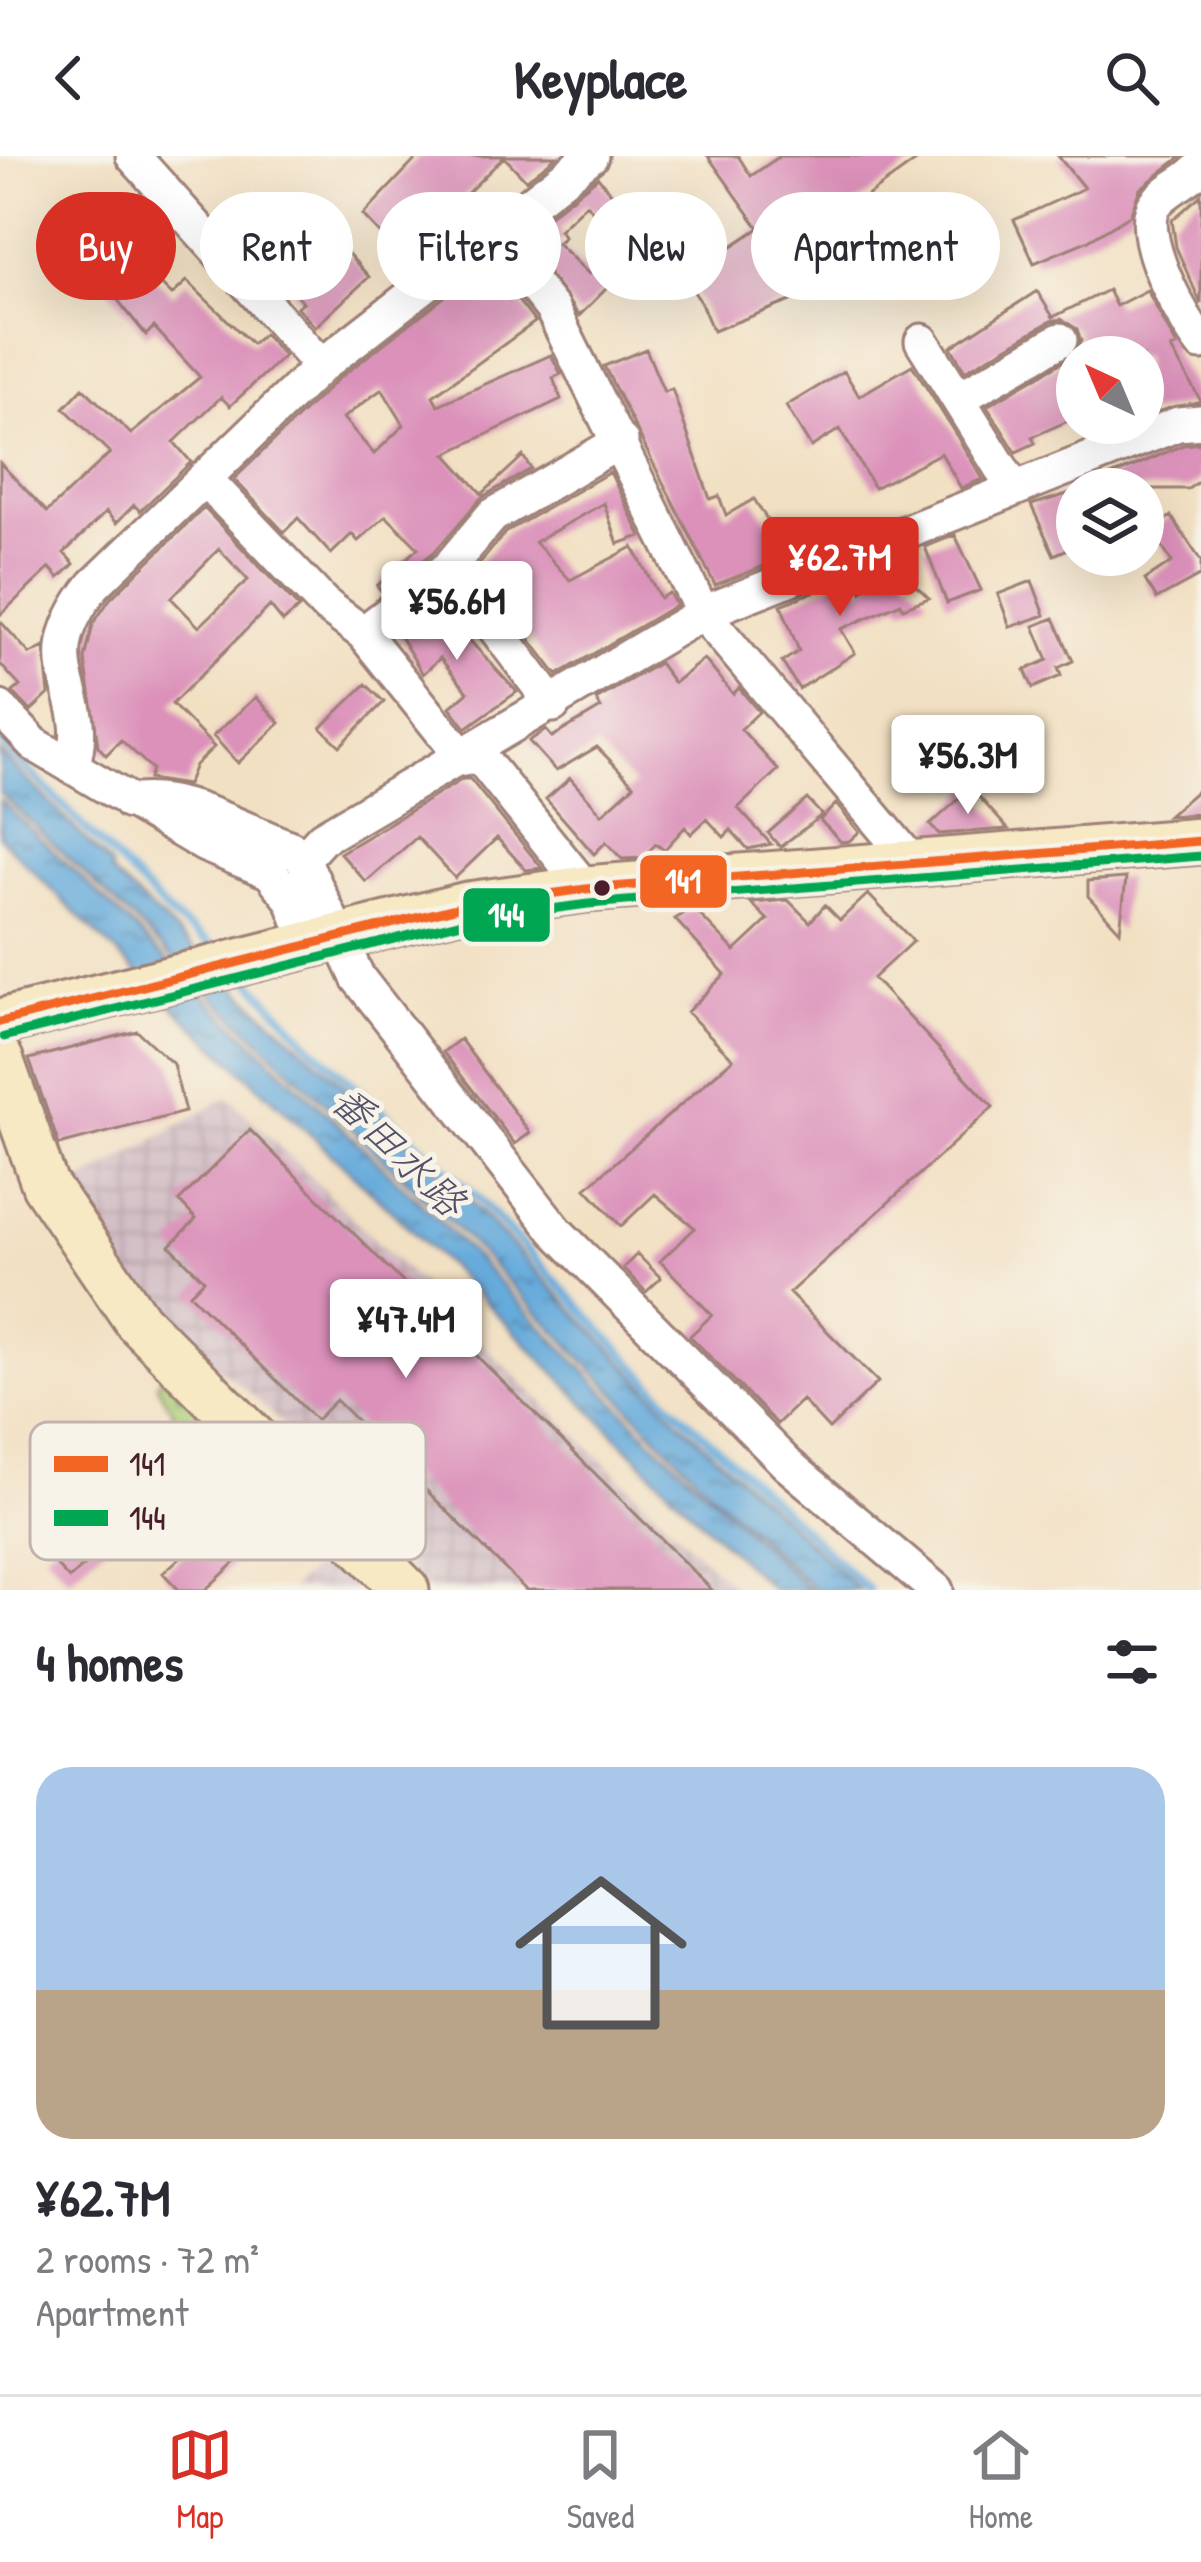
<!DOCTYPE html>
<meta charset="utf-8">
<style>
:root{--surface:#fff;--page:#f7f7f7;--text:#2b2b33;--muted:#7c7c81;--line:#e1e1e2;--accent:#d93025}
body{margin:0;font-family:"Patrick Hand","Klee One",sans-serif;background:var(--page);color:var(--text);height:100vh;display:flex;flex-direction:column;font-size:45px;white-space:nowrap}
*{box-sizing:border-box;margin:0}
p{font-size:39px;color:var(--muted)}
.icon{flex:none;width:66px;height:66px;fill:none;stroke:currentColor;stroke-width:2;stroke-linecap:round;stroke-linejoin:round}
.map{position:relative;height:1434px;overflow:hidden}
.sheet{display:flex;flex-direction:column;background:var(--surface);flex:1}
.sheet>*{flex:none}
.guide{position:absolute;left:36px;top:36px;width:1131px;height:108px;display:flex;gap:24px}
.needle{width:78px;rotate:316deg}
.buttons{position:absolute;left:1056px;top:180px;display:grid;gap:24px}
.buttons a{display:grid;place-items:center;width:108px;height:108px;border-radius:50%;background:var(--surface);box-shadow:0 12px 48px #0002;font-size:60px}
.price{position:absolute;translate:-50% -102px;padding:0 27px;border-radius:12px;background:#fff;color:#222;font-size:39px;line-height:78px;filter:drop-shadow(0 3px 6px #0008)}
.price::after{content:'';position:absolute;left:50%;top:72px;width:36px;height:27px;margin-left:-18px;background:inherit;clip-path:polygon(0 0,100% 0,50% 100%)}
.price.selected{background:var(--accent);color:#fff}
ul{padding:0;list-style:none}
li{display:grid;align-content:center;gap:24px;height:636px;padding:0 36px}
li+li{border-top:3px solid var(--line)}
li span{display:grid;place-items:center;height:372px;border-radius:36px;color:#555}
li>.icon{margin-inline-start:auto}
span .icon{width:216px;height:216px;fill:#fffc;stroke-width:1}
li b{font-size:51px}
h2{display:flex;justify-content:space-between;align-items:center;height:144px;padding:0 36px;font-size:51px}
.chip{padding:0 42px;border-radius:54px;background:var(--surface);box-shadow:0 12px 48px #0002;font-size:42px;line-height:108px}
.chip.selected{background:var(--accent);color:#fff}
header{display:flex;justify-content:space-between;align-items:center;height:156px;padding:0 36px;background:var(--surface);font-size:54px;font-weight:700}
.tab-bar{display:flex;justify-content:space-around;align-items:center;height:168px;border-top:3px solid var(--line);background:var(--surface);font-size:33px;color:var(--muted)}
.tab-bar a{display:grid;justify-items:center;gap:6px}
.tab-bar .selected{color:var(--accent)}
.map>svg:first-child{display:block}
.industrial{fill:url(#industrial-grid)}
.cemetery{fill:url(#cemetery-stones);stroke:#7a7650;stroke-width:3}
.water{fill:url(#water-ripples);stroke:#586583;stroke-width:3}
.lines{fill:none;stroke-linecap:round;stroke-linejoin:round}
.stream{stroke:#66abdb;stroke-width:8}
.building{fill:#db91ba;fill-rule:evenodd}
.street-casing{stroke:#9e8077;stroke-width:39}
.secondary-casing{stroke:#9e8077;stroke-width:51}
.street{stroke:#fff;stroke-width:33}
.secondary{stroke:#f6e9c3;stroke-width:45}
.bus-1-casing{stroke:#f7f3e8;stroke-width:18}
.bus-2-casing{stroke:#f7f3e8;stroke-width:18}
.bus-1{stroke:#f26522;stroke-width:9}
.bus-2{stroke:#00a651;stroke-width:9}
.bus-dot{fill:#4a1f2b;stroke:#f7f3e8;stroke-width:4.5}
.labels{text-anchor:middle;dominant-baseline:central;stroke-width:10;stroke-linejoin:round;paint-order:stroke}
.water-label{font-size:42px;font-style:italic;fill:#545069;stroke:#f7f3e8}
.key{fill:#f7f3e8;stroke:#c3b3af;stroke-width:3}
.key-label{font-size:33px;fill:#4a1f2b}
.line-badge{stroke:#f7f3e8;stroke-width:4.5}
.badge-label{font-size:33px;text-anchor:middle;font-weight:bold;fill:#fff}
</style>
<header><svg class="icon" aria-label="back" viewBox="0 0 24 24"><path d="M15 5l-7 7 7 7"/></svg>Keyplace<svg class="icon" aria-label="search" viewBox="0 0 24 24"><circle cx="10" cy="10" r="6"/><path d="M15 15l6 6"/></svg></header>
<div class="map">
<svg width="1201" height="1434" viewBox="0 0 1201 1434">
<defs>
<pattern id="industrial-grid" width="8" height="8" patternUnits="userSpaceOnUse" patternTransform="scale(3)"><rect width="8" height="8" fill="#d2bec5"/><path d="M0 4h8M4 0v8" fill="none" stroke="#b6a3a9"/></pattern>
<pattern id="cemetery-stones" width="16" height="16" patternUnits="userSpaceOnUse" patternTransform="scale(3)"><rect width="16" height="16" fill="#aacd76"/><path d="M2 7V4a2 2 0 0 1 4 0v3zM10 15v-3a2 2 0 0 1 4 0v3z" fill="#94b066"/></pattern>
<pattern id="water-ripples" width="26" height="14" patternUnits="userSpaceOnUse" patternTransform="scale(3)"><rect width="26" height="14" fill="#66abdb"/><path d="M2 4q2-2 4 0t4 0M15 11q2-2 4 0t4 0" fill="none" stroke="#568bb2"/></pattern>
</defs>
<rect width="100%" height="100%" fill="#f7f3e8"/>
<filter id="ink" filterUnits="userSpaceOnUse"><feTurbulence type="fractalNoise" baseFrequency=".00833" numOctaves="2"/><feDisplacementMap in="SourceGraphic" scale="24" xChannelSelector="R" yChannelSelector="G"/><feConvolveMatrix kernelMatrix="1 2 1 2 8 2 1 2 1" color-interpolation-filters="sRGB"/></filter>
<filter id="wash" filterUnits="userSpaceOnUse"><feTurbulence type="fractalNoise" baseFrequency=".004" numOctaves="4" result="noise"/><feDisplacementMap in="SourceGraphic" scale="48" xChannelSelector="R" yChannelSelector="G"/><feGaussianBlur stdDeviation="2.7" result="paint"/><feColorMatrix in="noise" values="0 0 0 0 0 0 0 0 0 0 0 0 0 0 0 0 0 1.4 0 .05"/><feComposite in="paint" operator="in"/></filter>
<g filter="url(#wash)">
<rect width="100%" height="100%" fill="#f2e0c3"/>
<!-- industrial -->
<path class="industrial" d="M228 941 736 1434H428L376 1379 336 1322 248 1235 159 1164 69 1033Z
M344 1385 391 1434H289Z"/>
<!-- cemetery -->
<path class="cemetery" d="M161 1221 220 1265 303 1346 253 1393 155 1282 176 1262 157 1229Z"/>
<!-- water -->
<path class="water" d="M0 596 111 710V717L463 1038 677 1263 859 1434H815L711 1336 453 1069 0 637Z
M0 644 445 1070 648 1280 809 1434H773C655 1324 546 1204 430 1092 288 953 138 824 0 681Z"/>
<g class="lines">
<!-- stream -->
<path class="stream" d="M0 585 171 760 220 795
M248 822 310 889 477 1041 668 1245 868 1434"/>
</g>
<g id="blocks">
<!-- building -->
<path class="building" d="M419 0H557L526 24 504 1 442 62 456 79 413 112 363 59Z
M708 0H738L751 20 780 0H923L783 100 796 143 713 175 700 145 665 92 623 129 617 122 579 160 521 81 598 21 629 59 658 40 704 109 759 72ZM586 48 625 86 589 118 557 87 564 81 559 74Z
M1058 0H1182L1140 33 1130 59 1087 85 1034 107 1014 64 1084 32Z
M1201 39V148L1176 91 1172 64Z
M941 57 953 76 941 83 955 107 899 142 873 99Z
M328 75 369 121 315 171 297 151 303 146 292 134 303 124 290 110Z
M131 99 172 139 187 125 252 188 264 178 284 200 230 250 221 241 174 286 191 306 140 355 134 349 116 367 106 356 64 397 74 408 59 422 50 412 0 459V307L47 356 110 297 64 252 83 232 131 278 200 221 154 171 146 179 104 127Z
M488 107 535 166 433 240 438 249 551 199 561 218 553 222 561 243 446 298 482 338 523 300 531 313 481 342 434 396 382 436 377 430 418 392 386 360 358 385 352 378 331 398 298 362 284 376 234 323 338 223ZM382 233 404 269 374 298 343 262Z
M1108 134 1116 150 1147 134 1177 190 1171 193 1201 245 1143 259V201H1077V261L1032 281 1035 287 1016 296 987 250 1071 201 1081 185 1077 173 1061 163 1051 165 965 215 951 191 1037 135 1053 161Z
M646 193 664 236 672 233 710 343 719 340 726 359 754 343 790 400 715 429 604 210Z
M912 209 940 253 983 323 961 332 941 297 874 332 840 273 811 291 786 250 844 215 859 240Z
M1201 287V324L1188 333H1081L1183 289Z
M610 316 641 380 618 388 604 347 535 386 570 424 633 391 660 442 669 437 676 449 557 519 476 412 506 376Z
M1077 335V389L1054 399 1031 349Z
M204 352 299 452 283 466 270 450 172 548 214 591 195 609 187 629 149 623 152 613 121 584 106 599 98 590 85 503 93 468 110 443ZM219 393 248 424 199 471 171 442Z
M1171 360 1201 405V419L1157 443 1145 424 1172 406 1151 374Z
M955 379 981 434 947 447 925 391Z
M890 405 929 442 903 452 901 447 841 473 855 497 799 533 782 506 799 495 781 449 855 419 862 435Z
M1032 425 1045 459 1010 471 998 438Z
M445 441 437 449 517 536 466 572 450 551 468 536 440 502 423 518 398 477Z
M1054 462 1073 505 1058 512 1061 520 1033 532 1025 514 1048 504 1034 470Z
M0 465 30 498 44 491 49 538 31 555 13 536 20 530 0 508Z
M704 503 733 538 739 532 759 556 741 573 778 614 738 652 771 688 748 693 731 674 724 681 707 663 691 678 685 671 664 694 656 688 642 702 622 703 606 686 594 698 546 643 570 622 602 658 634 629 597 591 556 615 529 585 546 574 552 581 601 552 596 544 659 507 674 527Z
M366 528 384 546 340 590 321 572Z
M256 541 280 567 238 607 213 580Z
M463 623H470L542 712 526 714 497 682 455 722 417 681 366 726 340 697Z
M1201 631V658L1168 660Z
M971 632 1008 673 939 678 930 669Z
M807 643 822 659 780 691 768 677Z
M836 648 859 676 849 685 841 686 820 664Z
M1126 722 1120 775 1088 740V725Z
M868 738 913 785 873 822 993 951 789 1137 878 1226 829 1273 802 1244 777 1268 690 1180 712 1159 660 1105 695 1072 655 1038 621 1070 586 1032 733 903 687 856 725 818 675 763 693 752 735 795 768 764 751 747 788 744 810 766 825 749 840 764Z
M137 875 173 908 185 956 59 989 29 903Z
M460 883 530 977 515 988 443 896Z
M250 974 712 1434H526L336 1244 316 1264 190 1138 204 1124 170 1090 196 1063 179 1045Z
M637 1098 661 1122 646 1136 623 1112Z
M111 1337 135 1363 69 1423 45 1397Z
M220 1365 248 1395 205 1434H179L163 1417Z"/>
</g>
</g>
<g filter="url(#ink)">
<use href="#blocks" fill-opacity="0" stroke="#9e8077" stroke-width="3"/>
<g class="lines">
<!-- street casing -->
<g class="street-casing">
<path id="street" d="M133 0 321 210
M1201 10C1189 26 1168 31 1156 47 1134 75 1181 160 1201 187
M491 77 552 153 703 457 913 707
M922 185 1014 333
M958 243 1060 184
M204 322 324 448 363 477 464 603
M449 411 553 549
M363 477 449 411 492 360 621 285
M0 552 34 588 205 689 270 716 292 744 308 787
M476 596 586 733
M72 611C97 534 26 515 94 429L321 210 591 0
M129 646C180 636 243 674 291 692L303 703 358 822 556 1075 787 1308 936 1434
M303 703 322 682 703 457 1178 268 1201 266"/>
</g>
<!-- secondary casing -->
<g class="secondary-casing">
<path id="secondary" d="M0 866 467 749 586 733 1201 685
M0 903 45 1029 138 1166 406 1434"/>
</g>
<!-- street -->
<use href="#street" class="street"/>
<!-- secondary -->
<use href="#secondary" class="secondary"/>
<!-- bus-1 casing -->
<g class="bus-1-casing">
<path id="bus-1" d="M0 866 467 749 586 733 1201 685"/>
</g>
<!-- bus-2 casing -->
<g class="bus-2-casing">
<path id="bus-2" d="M4 881 470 764 588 748 1201 700"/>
</g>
<!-- bus-1 -->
<use href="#bus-1" class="bus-1"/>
<!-- bus-2 -->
<use href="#bus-2" class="bus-2"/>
</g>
</g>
<!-- markers -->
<circle class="bus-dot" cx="602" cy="732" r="10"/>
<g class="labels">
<!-- water labels -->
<g class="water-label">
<text transform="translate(399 994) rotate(44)">番田水路</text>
</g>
</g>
<!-- legend -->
<rect x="30" y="1266" width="396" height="138" rx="18" class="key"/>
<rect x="54" y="1300" width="54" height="16" fill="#f26522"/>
<rect x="54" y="1354" width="54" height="16" fill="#00a651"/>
<g class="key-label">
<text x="129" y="1320">141</text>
<text x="129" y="1374">144</text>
</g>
<g class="line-badge">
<rect x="638" y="697" width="91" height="57" rx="12" fill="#f26522"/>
<rect x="461" y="730" width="91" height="58" rx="12" fill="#00a651"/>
</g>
<g class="badge-label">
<text x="683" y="737">141</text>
<text x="506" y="771">144</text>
</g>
</svg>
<div class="buttons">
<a><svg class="needle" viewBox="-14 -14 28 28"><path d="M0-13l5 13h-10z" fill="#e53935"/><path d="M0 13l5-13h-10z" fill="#7c7c81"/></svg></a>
<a><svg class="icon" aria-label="layers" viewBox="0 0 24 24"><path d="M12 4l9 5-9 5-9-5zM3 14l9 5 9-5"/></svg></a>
</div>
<b class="price selected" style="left:840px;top:463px">¥62.7M</b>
<b class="price" style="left:457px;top:507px">¥56.6M</b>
<b class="price" style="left:968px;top:661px">¥56.3M</b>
<b class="price" style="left:406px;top:1225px">¥47.4M</b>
<div class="guide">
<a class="chip selected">Buy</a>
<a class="chip">Rent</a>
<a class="chip">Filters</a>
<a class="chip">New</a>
<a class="chip">Apartment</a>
</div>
</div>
<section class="sheet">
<h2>4 homes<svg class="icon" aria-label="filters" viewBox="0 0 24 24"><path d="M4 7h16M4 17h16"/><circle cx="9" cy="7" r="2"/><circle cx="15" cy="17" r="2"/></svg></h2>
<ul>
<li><span style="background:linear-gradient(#a9c7e8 60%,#b9a48a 0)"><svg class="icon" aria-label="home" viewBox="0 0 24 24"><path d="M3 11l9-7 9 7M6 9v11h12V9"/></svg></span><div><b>¥62.7M</b><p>2 rooms · 72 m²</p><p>Apartment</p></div></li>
</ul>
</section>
<nav class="tab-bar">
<a class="selected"><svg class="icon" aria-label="map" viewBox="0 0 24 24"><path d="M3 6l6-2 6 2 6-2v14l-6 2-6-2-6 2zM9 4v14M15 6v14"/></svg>Map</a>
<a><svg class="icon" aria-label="saved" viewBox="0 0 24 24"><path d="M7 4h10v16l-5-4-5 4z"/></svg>Saved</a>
<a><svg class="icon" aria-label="home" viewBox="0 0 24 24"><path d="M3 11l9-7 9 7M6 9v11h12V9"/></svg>Home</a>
</nav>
